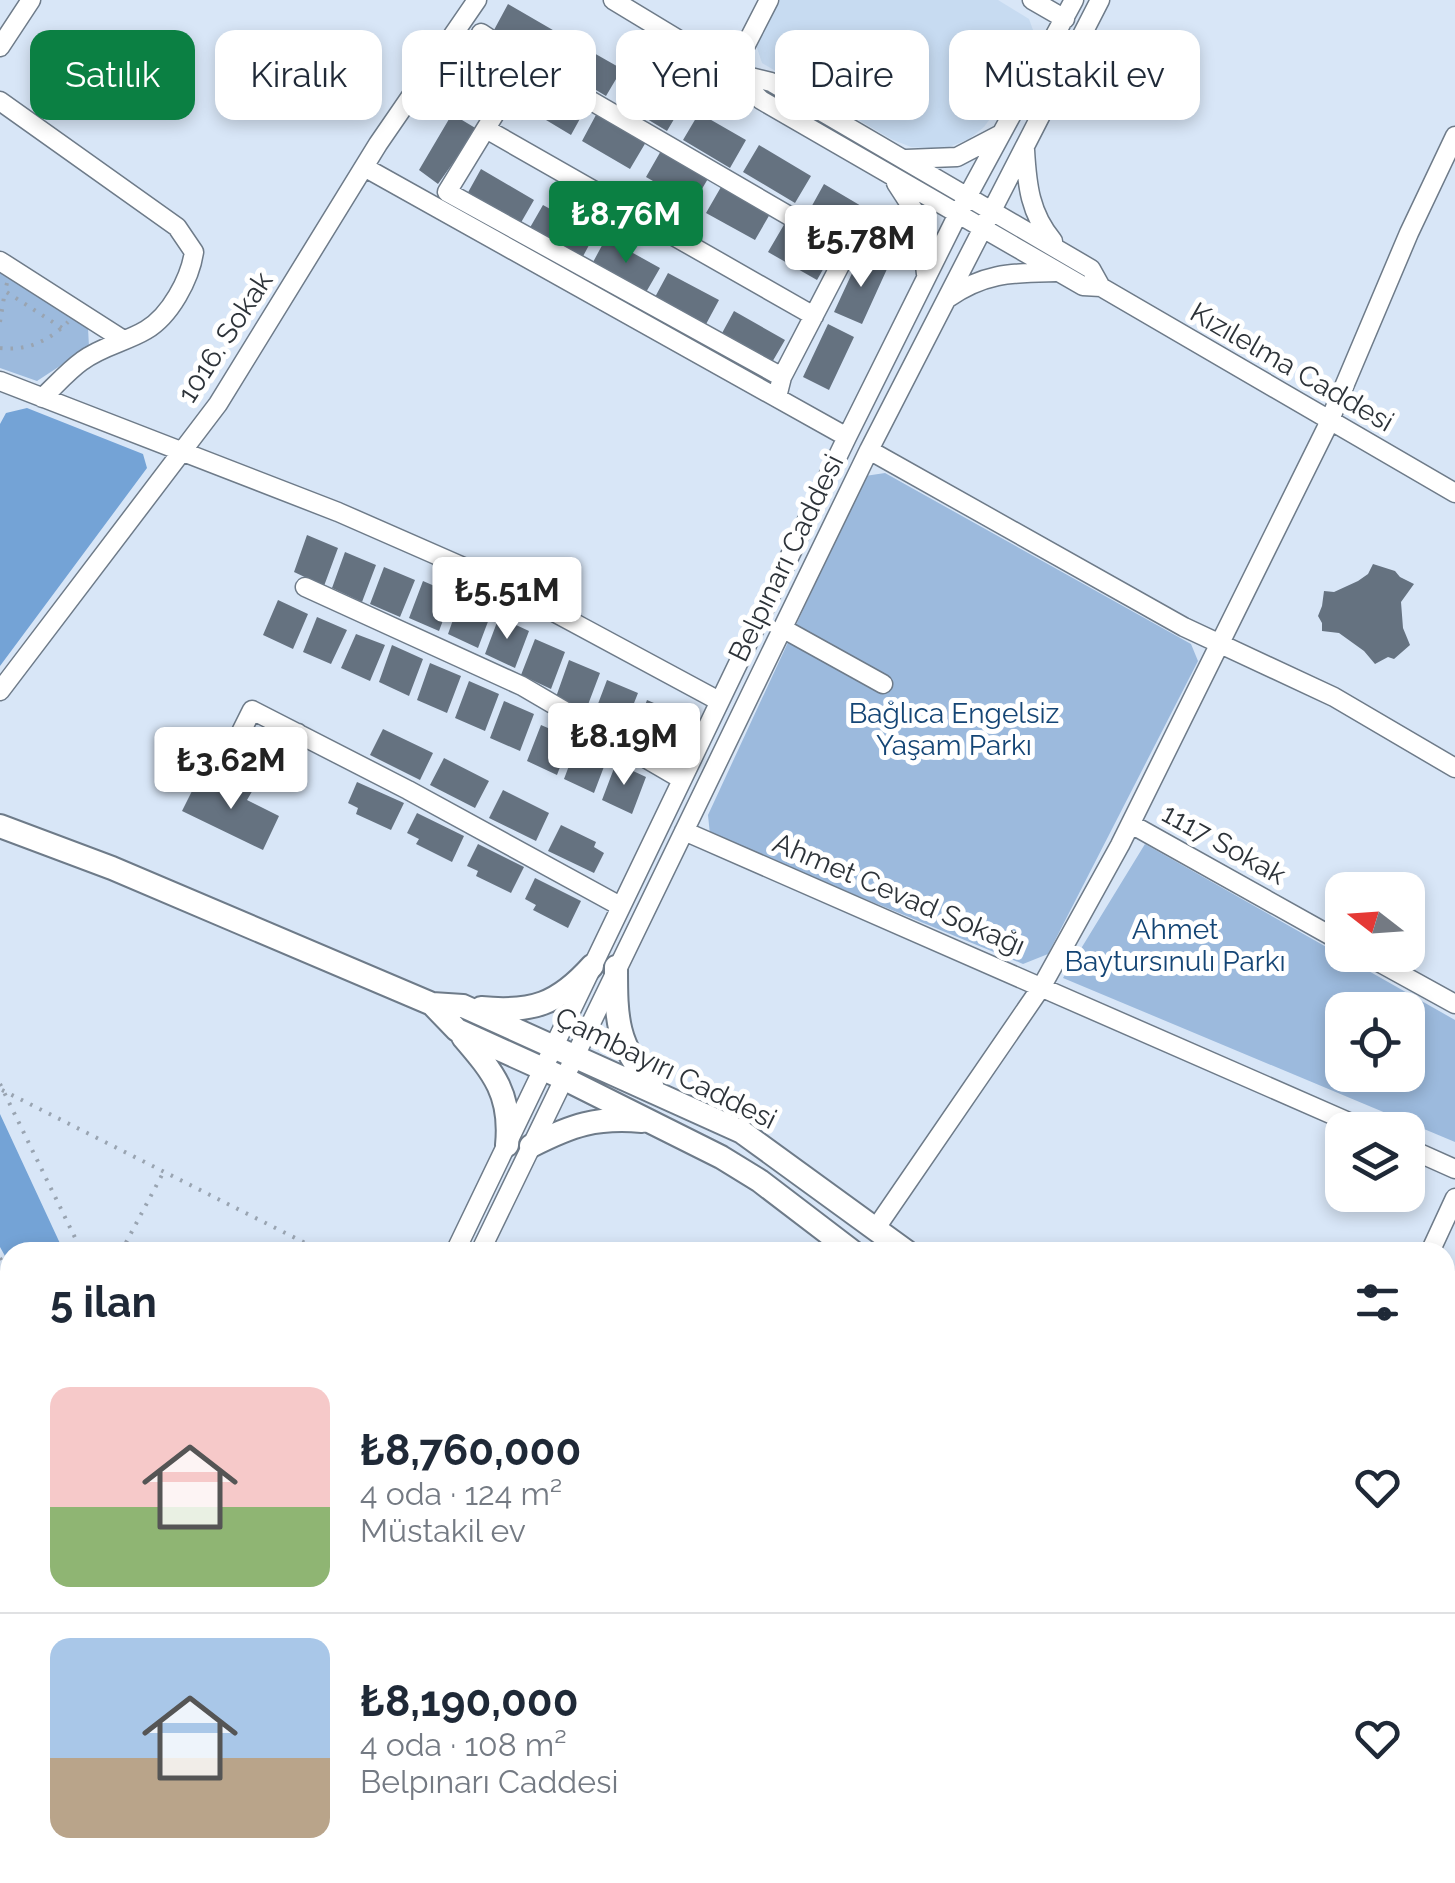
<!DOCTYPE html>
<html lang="tr">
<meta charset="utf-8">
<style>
:root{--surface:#fff;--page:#f6f6f7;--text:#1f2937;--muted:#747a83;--line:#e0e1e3;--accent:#0b8043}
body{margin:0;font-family:Raleway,sans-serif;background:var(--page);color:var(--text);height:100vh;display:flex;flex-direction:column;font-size:38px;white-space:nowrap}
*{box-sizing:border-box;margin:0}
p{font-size:32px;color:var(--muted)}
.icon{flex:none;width:55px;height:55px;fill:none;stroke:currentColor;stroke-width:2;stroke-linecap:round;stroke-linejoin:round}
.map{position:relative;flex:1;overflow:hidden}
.drawer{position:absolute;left:0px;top:1242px;width:1455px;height:642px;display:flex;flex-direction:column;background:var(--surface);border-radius:30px 30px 0 0;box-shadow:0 5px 15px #0003}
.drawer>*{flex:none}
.guide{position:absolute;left:30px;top:30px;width:1395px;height:90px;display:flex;gap:20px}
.needle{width:65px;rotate:287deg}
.tools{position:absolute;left:1325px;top:872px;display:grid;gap:20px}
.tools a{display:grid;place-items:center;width:100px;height:100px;border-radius:20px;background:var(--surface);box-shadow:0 5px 15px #0003;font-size:50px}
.price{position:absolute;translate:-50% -85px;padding:0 22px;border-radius:10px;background:#fff;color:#222;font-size:32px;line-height:65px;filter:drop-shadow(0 2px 5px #0008)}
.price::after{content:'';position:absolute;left:50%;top:60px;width:30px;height:22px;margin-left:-15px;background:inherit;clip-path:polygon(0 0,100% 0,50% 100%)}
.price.active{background:var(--accent);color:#fff}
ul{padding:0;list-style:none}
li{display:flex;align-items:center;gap:30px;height:250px;padding:0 50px}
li+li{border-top:2px solid var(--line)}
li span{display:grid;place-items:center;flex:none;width:280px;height:200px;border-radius:20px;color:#555}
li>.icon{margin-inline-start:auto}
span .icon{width:120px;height:120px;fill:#fffc;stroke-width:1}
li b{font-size:42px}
h2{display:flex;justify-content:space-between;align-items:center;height:120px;padding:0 50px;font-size:42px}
.tag{padding:0 35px;border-radius:20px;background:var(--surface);box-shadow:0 5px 15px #0003;font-size:35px;line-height:90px}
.tag.active{background:var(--accent);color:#fff}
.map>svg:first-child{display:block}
.built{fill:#c7dbf1}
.green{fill:#9cbadd;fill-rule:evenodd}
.forest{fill:#74a3d6}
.building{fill:#657280}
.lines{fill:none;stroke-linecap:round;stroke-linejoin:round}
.minor-casing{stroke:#6e7b89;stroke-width:21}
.major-casing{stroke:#6e7b89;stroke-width:26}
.path{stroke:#99a4b1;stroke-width:4;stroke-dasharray:2.5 8;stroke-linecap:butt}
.minor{stroke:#fff;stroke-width:18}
.major{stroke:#fff;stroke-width:22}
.labels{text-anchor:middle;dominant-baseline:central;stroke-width:10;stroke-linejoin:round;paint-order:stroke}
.street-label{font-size:28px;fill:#2d3339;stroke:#fff}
.park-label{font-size:28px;fill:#144575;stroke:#fff}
</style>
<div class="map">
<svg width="1455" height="1883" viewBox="0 0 1455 1883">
<rect width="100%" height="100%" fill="#d8e6f7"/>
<!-- built -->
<path class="built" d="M780 0H998L1029 19 1036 38 1003 101 984 127 969 139 944 149 911 147 891 139 762 63 756 45Z"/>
<!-- green -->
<path class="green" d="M0 270 88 328 89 347 37 381 0 368Z
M885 473 1191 644 1198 661 1048 954 1023 964 710 835 708 815 865 476Z
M1145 844 1455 1020V1142L1063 978ZM1408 1010V1075H1342V1010Z"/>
<!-- forest -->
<path class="forest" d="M27 408 143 454 147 468 0 666V424L6 413Z
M0 1114 64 1252H10V1265L0 1247Z
M0 1275 10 1292V1538L0 1533Z"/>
<!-- building -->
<path class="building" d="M508 4 558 33 543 59 494 30Z
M571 40 622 69 606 96 556 66Z
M493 49 518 64 485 120 460 106Z
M633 75 683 104 667 131 617 101Z
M537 77 587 106 571 135 521 105Z
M597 113 646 142 630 169 582 141Z
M699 113 746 140 730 168 683 140Z
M452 114 477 129 438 184 419 170Z
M759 145 811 176 795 203 743 172Z
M662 149 709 177 693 204 646 177Z
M481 169 534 200 519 226 466 196Z
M824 184 873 213 858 239 809 211Z
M721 187 770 214 755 240 706 213Z
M543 205 595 234 581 260 528 231Z
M785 223 834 250 817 280 768 252Z
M606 238 660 268 645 294 592 264Z
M860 256 887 269 862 324 834 312Z
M668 273 719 300 705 326 654 299Z
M734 311 785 340 771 364 721 335Z
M828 324 854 337 829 390 803 377Z
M307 535 338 548 324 586 294 572Z
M345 552 376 565 362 602 332 588Z
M1373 564 1395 571 1400 577 1414 584 1401 602 1403 628 1410 645 1394 659 1388 657 1375 664 1364 651 1339 633 1322 631V623L1318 616 1322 606 1324 591 1334 592 1358 581 1368 574Z
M384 567 415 580 400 617 370 604Z
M423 581 453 594 439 631 409 618Z
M461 597 492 611 478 648 448 634Z
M278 600 308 614 293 649 263 635Z
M317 617 347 630 331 664 303 652Z
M499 617 529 631 515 668 485 654Z
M356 634 385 645 370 681 341 668Z
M535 639 565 652 551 689 521 675Z
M392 645 423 659 409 696 379 682Z
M569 660 600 673 586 710 556 697Z
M430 663 461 676 447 713 417 700Z
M607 680 638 693 623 731 593 717Z
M469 681 499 694 485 731 455 718Z
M647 700 677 713 663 750 633 737Z
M504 701 534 714 520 751 490 738Z
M541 725 571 738 557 775 527 761Z
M383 729 433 753 420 780 370 755Z
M578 742 608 756 594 793 564 779Z
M444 758 489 781 475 808 430 785Z
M616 763 646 777 632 814 602 800Z
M199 777 232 793 239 781 254 788 247 800 279 816 263 850 182 811Z
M357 782 404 803 391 830 356 814 358 808 348 803Z
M503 790 549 813 536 841 489 818Z
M417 813 464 836 452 862 416 844 419 839 407 833Z
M561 825 596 842 594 847 604 853 594 873 548 851Z
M478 844 524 867 511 893 476 876 478 871 467 866Z
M535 878 581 901 568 928 533 910 536 905 525 899Z
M1445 1589 1455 1592V1620L1445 1616Z"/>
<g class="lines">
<!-- minor casing -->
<g class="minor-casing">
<path id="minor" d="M613 0 732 72 761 100 1083 286 1101 287 1455 493
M1032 0 1065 19
M481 33 526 63
M0 47 31 0
M732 72 769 0
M734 73 771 82 1091 269 1101 287
M0 101 177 227 194 252C190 279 170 316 146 330 126 342 102 346 82 361 68 371 55 386 42 398
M486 129 814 316
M1025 150C1027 185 1030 214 1053 241
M906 159 957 157 999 135
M364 167 847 437
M896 183 920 220 926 274
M0 261 122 339
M948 298C986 272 1013 273 1056 272
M0 381 338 512 500 583 719 701
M777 397 782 377 848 250 526 63 447 192 782 377
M869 450 1184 627 1334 697 1455 768
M305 587 522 686 681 779
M782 628 883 684
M0 691 218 404 378 144 477 0
M237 740 252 710 408 790 620 906
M285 760 298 733
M1131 824 1342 942
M684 831 1367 1130
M1366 955 1455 1004
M1408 1148 1455 1169
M876 1228 1042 986 1120 845 1326 429 1409 233 1455 136
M455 1252 847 437 959 212 1074 0
M480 1252 869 450 1100 0
M1430 1252 1455 1198
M1445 1546 1455 1519
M0 1550 10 1555
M1445 1643 1455 1647
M0 1644 10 1626
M553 1875 565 1883
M704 1875 715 1883
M178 1877 186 1883
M149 1883 153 1875
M1189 1883 1193 1875"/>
</g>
<!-- major casing -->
<g class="major-casing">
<path id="major" d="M0 826 112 868 432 1004 463 1006 742 1132 907 1252
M616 967C616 1017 616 1046 652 1084
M432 1004 457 1030 563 1078 721 1157 760 1181 853 1252
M481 1008C532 1013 558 1004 592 966
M463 1037C494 1073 512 1095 507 1145
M531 1146C572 1125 596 1117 642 1121
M1445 1693 1455 1701
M1445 1735 1455 1743"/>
</g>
<!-- path -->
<path class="path" d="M7 283 5 291 62 328
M0 322 5 291
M0 348C27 351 49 341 68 322
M0 1084 82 1252
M2 1090 323 1252
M121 1252 163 1173
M0 1258 10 1276"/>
<!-- minor -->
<use href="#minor" class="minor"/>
<!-- major -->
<use href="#major" class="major"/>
</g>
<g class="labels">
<!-- street labels -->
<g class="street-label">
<text transform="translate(225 337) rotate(-57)">1016. Sokak</text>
<text transform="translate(1292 367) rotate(30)">Kızılelma Caddesi</text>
<text transform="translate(786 558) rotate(-64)">Belpınarı Caddesi</text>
<text transform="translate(1224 844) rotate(29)">1117 Sokak</text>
<text transform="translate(899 894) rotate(23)">Ahmet Cevad Sokağı</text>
<text transform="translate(666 1068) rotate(26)">Çambayırı Caddesi</text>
</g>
<!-- park labels -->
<g class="park-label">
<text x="954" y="713">Bağlıca Engelsiz<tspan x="954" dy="32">Yaşam Parkı</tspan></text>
<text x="1175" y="929">Ahmet<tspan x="1175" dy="32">Baytursınulı Parkı</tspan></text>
</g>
</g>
</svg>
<div class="tools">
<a><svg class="needle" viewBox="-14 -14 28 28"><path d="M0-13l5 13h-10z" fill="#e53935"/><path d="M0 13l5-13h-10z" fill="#747a83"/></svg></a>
<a><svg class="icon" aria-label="locate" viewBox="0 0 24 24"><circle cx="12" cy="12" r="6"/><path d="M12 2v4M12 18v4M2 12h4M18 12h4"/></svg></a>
<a><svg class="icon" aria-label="layers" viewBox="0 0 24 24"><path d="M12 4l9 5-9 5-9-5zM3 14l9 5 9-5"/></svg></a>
</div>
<b class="price active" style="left:626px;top:266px">₺8.76M</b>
<b class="price" style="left:861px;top:290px">₺5.78M</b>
<b class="price" style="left:507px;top:642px">₺5.51M</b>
<b class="price" style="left:624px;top:788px">₺8.19M</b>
<b class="price" style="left:231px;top:812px">₺3.62M</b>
<div class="guide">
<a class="tag active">Satılık</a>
<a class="tag">Kiralık</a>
<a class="tag">Filtreler</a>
<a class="tag">Yeni</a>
<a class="tag">Daire</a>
<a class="tag">Müstakil ev</a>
</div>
<section class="drawer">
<h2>5 ilan<svg class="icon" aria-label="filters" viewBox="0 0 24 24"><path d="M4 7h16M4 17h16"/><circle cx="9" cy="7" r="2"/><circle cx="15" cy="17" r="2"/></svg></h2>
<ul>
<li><span style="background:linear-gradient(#f6c9c9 60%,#8fb573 0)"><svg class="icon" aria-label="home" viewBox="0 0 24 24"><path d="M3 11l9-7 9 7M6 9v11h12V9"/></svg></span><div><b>₺8,760,000</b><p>4 oda · 124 m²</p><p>Müstakil ev</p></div><svg class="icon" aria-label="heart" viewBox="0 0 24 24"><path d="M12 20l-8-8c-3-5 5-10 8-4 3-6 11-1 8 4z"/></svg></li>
<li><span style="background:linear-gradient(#a9c7e8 60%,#b9a48a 0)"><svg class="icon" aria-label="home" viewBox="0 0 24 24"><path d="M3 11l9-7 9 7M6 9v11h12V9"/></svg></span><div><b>₺8,190,000</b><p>4 oda · 108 m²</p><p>Belpınarı Caddesi</p></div><svg class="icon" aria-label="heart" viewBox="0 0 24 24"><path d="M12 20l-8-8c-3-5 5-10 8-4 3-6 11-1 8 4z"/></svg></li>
</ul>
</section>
</div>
